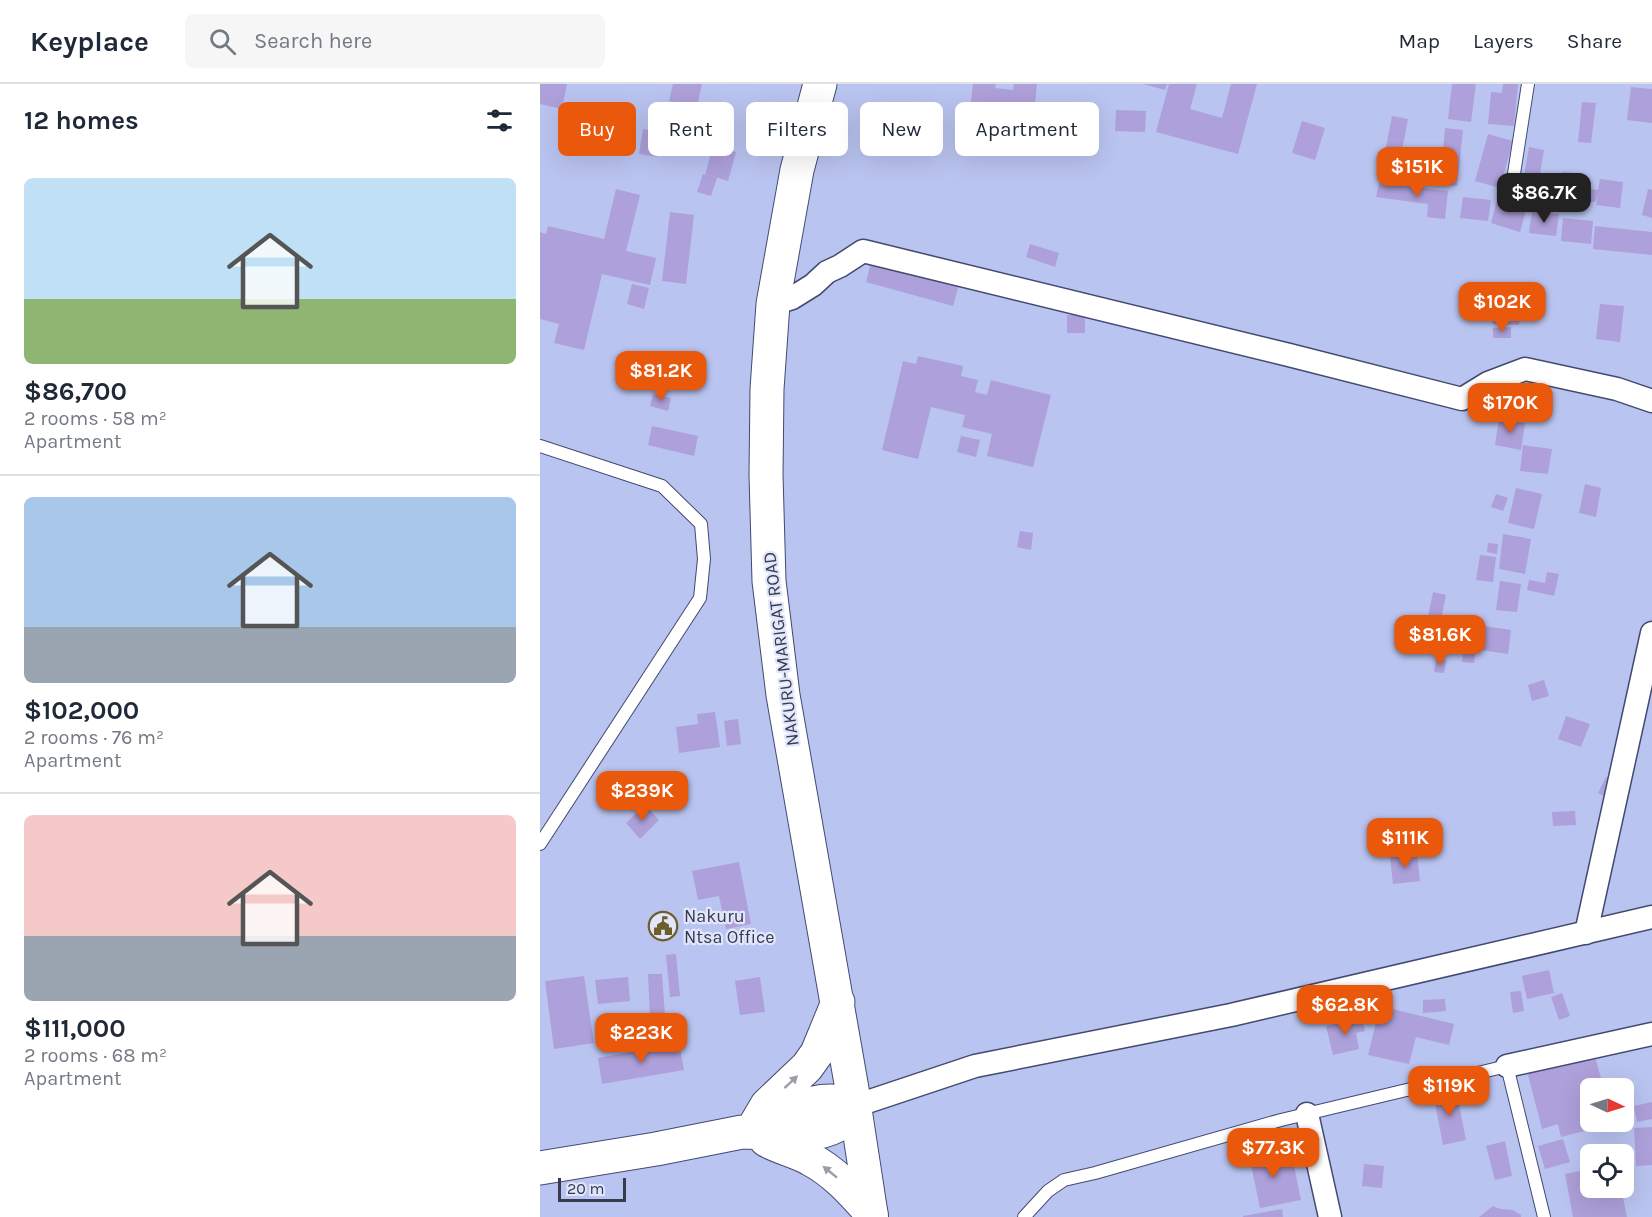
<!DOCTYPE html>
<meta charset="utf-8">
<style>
:root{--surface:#fff;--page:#f6f6f7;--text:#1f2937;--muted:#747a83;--line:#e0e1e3;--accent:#ea580c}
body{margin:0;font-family:Karla,sans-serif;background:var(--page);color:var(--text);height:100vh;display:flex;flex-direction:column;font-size:22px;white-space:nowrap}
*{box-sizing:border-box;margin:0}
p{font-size:20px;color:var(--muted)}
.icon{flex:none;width:33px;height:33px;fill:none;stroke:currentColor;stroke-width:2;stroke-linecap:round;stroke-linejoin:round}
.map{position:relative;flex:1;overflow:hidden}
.side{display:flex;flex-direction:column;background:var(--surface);width:540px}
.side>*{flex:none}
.banner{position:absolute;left:18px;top:18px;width:570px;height:54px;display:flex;gap:12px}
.needle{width:39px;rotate:94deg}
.buttons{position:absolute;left:1040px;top:994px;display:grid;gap:12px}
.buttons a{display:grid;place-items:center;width:54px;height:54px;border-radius:9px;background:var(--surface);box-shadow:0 6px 24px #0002;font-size:30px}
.scale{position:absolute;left:18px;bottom:15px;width:68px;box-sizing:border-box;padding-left:6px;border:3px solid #373b4d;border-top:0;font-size:16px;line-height:21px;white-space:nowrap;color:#373b4d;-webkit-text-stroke:4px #e1e6fd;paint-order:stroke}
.price{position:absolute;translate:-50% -51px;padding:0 14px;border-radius:12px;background:var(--accent);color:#fff;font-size:20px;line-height:39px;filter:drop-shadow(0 2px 3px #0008)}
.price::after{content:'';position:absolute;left:50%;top:36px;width:18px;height:14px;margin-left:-9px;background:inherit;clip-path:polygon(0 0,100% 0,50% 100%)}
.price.on{background:#222;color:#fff}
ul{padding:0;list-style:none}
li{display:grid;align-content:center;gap:12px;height:318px;padding:0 24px}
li+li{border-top:2px solid var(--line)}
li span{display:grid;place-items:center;height:186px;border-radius:9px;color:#555}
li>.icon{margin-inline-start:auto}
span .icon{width:108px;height:108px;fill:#fffc;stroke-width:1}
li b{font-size:26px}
h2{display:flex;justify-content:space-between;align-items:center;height:72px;padding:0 24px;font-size:26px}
.pill{padding:0 21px;border-radius:9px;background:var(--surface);box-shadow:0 6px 24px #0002;font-size:21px;line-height:54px}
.pill.on{background:var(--accent);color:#fff}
header{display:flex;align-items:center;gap:36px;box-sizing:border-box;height:84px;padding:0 30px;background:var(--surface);border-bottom:2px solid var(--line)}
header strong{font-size:28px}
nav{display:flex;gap:33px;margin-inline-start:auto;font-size:21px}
.search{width:420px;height:54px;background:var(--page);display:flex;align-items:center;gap:15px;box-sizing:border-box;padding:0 21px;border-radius:9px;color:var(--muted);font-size:22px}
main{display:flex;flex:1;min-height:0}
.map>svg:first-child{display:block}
.building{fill:#aea0da}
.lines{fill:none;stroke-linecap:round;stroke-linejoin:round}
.lane-casing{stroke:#424a6f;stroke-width:14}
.street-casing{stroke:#424a6f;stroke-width:25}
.secondary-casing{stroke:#424a6f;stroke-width:34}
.primary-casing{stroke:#424a6f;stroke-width:35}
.lane{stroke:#fff;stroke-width:12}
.street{stroke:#fff;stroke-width:22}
.secondary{stroke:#fff;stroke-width:32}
.primary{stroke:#fff;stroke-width:33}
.oneway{fill:#9b9da6}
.labels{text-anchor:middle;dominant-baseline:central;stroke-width:4.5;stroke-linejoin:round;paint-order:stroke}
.street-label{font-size:18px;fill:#373b4d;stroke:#e1e6fd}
.poi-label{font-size:18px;fill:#373b4d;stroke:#e1e6fd;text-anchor:start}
</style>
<header>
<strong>Keyplace</strong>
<div class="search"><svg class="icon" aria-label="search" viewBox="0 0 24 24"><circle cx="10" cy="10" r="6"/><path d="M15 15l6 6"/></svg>Search here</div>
<nav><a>Map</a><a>Layers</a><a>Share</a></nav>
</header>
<main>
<section class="side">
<h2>12 homes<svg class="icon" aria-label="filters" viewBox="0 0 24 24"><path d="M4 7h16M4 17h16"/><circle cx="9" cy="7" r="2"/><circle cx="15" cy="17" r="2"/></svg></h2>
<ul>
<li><span style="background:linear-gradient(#bfe0f5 65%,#8fb573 0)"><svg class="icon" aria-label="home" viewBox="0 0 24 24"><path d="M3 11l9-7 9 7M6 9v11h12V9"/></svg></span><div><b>$86,700</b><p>2 rooms · 58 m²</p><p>Apartment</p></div></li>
<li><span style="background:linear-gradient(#a9c7e8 70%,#9aa5b1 0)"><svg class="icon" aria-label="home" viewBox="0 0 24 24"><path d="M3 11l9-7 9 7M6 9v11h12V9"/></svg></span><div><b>$102,000</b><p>2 rooms · 76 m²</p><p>Apartment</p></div></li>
<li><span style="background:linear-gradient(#f6c9c9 65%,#9aa5b1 0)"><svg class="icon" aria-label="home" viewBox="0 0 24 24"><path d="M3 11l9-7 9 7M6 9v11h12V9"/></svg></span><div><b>$111,000</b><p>2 rooms · 68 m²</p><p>Apartment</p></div></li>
</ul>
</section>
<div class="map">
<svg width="1112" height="1133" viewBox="0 0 1112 1133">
<rect width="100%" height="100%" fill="#bac4f0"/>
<!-- building -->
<path class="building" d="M0 0H27L22 25 0 20Z
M133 0H162L157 23 129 17Z
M433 0H456L455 4 473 6 474 0H497L494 31 453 26 454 21 431 18Z
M603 0H627L625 6Z
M629 0H657L650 25 682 34 691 0H717L698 70 616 48Z
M912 0H936L931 38 908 35Z
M963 0H978L974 42 948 40 951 8 962 9Z
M1091 3 1112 5V39L1087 36Z
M497 18 545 27 542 44 494 35Z
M1042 18 1056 19 1051 59 1038 58Z
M576 26 606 27 605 48 575 47Z
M852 32 868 35 859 82 843 78Z
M762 37 785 44 775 76 752 69Z
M905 44 923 46 917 102 900 101Z
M103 45 120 48 117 73 99 70Z
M948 50 973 57 960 104 935 97Z
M173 62 196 68 188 97 168 91 177 94 171 112 157 108 163 90 165 91Z
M989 63 1004 66 997 107 982 104Z
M1023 88 1043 90 1041 114 1021 112Z
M1060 95 1083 98 1080 124 1056 121 1058 110 1055 118 1042 117 1044 104 1058 106Z
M839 99 908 107 905 135 887 133 888 120 836 113Z
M76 105 100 111 86 167 116 174 110 201 62 190 44 266 14 259 19 240 0 235V148L6 150 8 142 64 155Z
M1108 105 1112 106V134L1102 131Z
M923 113 951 116 948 137 920 134Z
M957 117 986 126 980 148 951 139Z
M992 127 1019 130 1016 152 989 149Z
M130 128 154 131 146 200 122 197Z
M1023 134 1053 137 1051 160 1021 157Z
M1055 142 1112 148V171L1053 165Z
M490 160 519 169 515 183 486 173Z
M331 178 419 201 413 222 326 198Z
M92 200 109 204 104 225 87 220Z
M1060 220 1084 222 1080 258 1056 255Z
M953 228 980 229 979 241 953 240Z
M527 231H545V249H527Z
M971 243V254H953V244Z
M378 272 423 282 421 292 438 296 435 308 447 311 451 296 511 311 493 383 447 372 452 350 422 343 425 331 391 323 378 375 342 366 363 277 376 280Z
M113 310 131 314 128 327 110 322Z
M959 335 985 339 981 366 955 361Z
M112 342 158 352 154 372 108 361Z
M421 352 440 356 436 373 417 368Z
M983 361 1012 365 1008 390 980 387Z
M1045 400 1061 404 1056 433 1039 429Z
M976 404 1002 410 994 445 968 439Z
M956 410 968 414 963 427 951 423Z
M480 447 493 449 491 466 477 463Z
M963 450 991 455 985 490 959 485Z
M948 459 958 460 957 470 947 468Z
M940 471 956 473 953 498 936 496Z
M1007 488 1019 490 1014 512 987 506 989 496 1005 499Z
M960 497 981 500 977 528 956 526Z
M893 508 906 511 901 536 888 533Z
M944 542 971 546 968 570 941 566Z
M924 561 936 562 934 579 922 578Z
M896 574 906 576 904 589 894 588Z
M1004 596 1009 612 992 617 988 601Z
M175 628 180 663 139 669 136 643 158 640 157 630Z
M1026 632 1050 640 1041 663 1018 655Z
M198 635 201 660 187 662 184 637Z
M1066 693 1076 699 1068 714 1058 709Z
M105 721 119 736 100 755 86 739Z
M1035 727 1036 741 1013 742 1012 728Z
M877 770 880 797 853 800 850 773Z
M199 778 211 840 186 845 179 812 158 816 152 787Z
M136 870 140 912 130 913 126 871Z
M1009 886 1014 909 987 915 982 892Z
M108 890H122L125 932 110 933Z
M44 892 54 959 14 965 5 897Z
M88 893 90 917 58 920 55 896Z
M220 893 225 928 200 931 195 897Z
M981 907 984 927 973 929 970 908Z
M1022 909 1030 932 1019 936 1011 913Z
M905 915 906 927 883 929V916Z
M840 922 914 940 909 961 876 953 869 980 828 971Z
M822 934 825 947 816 949 819 965 793 971 786 942Z
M139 959 144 986 62 1000 58 974Z
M1054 969 1064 1005H1050V1038L1075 1039 1021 1053 1018 1040 1002 1045 987 987Z
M916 1005 926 1056 903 1061 893 1009Z
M1112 1018V1035L1097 1038 1094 1022Z
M1112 1043V1081L1096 1082 1094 1044Z
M1023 1055 1030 1078 1005 1085 998 1062Z
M965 1057 972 1092 955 1096 946 1062Z
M729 1062 733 1081 753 1077 761 1116 720 1124 708 1066Z
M824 1080 844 1082 842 1104 822 1102Z
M1050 1085V1104H1081L1087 1133H1033L1025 1090Z
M953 1122 960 1125 973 1126 981 1131V1133H939Z
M742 1125 743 1133H703V1132Z"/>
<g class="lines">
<!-- lane casing -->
<g class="lane-casing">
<path id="lane" d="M973 96 988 0
M0 362 122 402 161 440 164 475 160 514 0 760
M484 1133 508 1107 524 1096 555 1089 741 1036 967 982 1004 1133"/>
</g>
<!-- street casing -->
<g class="street-casing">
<path id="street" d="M233 220 252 214 273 201 287 188 300 182 323 167 749 271 922 315 948 299 985 285 1077 305 1112 317
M1046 849 1112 549
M967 982 1112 950
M315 1022 435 982 691 931 1112 833
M767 1030 790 1133"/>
</g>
<!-- secondary casing -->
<g class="secondary-casing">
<path id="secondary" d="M315 1022 332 1133"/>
</g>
<!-- primary casing -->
<g class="primary-casing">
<path id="primary" d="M214 1043 227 1021 267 983 277 969 298 918
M215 1043C248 1029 279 1007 315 1022
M226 1056C240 1064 256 1067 270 1075 295 1088 313 1109 331 1129
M0 1084 116 1065 202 1048 267 1050C290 1047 303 1042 315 1022L243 611 229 497 226 391 227 305 233 220 257 86 280 0"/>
</g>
<!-- lane -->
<use href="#lane" class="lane"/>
<!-- street -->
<use href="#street" class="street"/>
<!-- secondary -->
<use href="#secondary" class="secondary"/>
<!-- primary -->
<use href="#primary" class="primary"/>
</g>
<!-- one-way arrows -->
<defs><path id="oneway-solid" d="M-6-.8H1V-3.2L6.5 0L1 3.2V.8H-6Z" transform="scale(1.5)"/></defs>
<g class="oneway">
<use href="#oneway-solid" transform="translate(251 998) rotate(-43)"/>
<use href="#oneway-solid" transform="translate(290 1088) rotate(-141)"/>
</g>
<!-- icons -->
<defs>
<g id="civic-ring" transform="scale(1.5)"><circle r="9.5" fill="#e1e6fd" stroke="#6d5f2c" stroke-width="1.5"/><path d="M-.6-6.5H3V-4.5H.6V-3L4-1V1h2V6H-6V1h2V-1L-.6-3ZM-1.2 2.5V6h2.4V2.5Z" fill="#6d5f2c"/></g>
</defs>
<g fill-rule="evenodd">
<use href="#civic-ring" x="123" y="842"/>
</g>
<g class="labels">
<!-- street labels -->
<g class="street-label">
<text transform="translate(241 565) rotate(-97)">NAKURU-MARIGAT ROAD</text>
</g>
<!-- poi labels -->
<g class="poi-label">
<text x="144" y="832">Nakuru<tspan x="144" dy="21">Ntsa Office</tspan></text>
</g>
</g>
</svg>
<div class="buttons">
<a><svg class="needle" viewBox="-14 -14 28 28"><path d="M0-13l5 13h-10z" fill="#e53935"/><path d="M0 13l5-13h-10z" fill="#747a83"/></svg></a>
<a><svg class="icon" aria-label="locate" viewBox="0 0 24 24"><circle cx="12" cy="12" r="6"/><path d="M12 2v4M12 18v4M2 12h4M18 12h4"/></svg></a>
</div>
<div class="scale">20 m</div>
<b class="price" style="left:877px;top:114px">$151K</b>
<b class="price on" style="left:1004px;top:140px">$86.7K</b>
<b class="price" style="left:962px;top:249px">$102K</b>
<b class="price" style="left:121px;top:318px">$81.2K</b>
<b class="price" style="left:970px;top:350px">$170K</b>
<b class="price" style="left:900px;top:582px">$81.6K</b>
<b class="price" style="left:102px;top:738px">$239K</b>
<b class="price" style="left:865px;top:785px">$111K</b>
<b class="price" style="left:805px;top:952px">$62.8K</b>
<b class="price" style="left:101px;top:980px">$223K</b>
<b class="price" style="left:909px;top:1033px">$119K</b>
<b class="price" style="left:733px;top:1095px">$77.3K</b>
<div class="banner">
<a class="pill on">Buy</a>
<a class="pill">Rent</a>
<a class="pill">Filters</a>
<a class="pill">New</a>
<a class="pill">Apartment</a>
</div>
</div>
</main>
